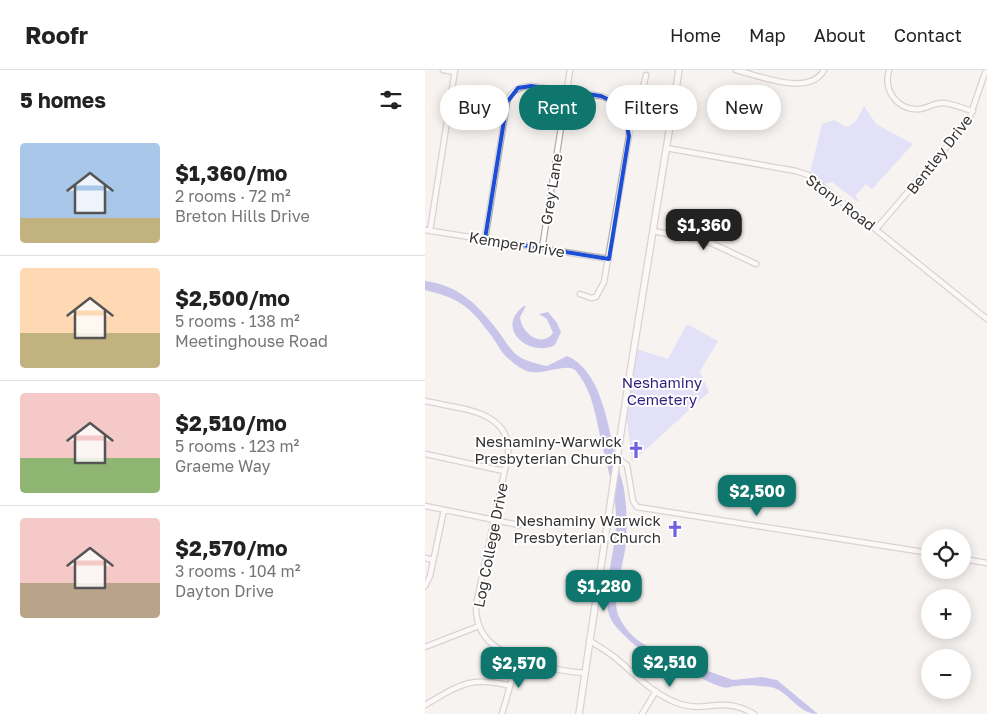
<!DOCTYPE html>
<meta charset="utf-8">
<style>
:root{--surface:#fff;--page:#f2f2f2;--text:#222;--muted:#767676;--line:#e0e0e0;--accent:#0f766e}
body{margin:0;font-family:"Golos Text",sans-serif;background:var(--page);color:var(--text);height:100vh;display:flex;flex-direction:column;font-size:19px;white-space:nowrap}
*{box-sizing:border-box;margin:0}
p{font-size:16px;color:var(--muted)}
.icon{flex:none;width:28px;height:28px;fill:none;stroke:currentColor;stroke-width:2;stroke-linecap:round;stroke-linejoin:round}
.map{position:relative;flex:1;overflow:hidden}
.sheet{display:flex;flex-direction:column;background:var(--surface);width:425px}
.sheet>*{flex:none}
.guide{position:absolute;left:15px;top:15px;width:471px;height:45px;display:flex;gap:10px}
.tools{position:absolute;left:496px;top:459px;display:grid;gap:10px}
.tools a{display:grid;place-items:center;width:50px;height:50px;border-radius:50%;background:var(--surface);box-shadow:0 2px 12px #0003;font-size:25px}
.price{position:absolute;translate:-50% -42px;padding:0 11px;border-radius:10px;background:var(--accent);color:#fff;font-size:16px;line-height:32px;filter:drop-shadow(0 1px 2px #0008)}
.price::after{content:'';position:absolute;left:50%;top:30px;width:15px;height:11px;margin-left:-8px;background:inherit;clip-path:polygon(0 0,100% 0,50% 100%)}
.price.current{background:#222;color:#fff}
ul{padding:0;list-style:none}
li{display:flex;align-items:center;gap:15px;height:125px;padding:0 20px}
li+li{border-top:1px solid var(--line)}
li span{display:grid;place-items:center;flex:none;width:140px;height:100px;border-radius:5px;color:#555}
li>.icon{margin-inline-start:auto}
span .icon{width:60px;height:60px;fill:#fffc;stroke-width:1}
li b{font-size:21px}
h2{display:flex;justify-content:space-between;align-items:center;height:60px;padding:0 20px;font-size:21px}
.chip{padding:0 18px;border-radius:22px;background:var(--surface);box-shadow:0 2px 12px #0003;font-size:18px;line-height:45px}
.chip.current{background:var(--accent);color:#fff}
header{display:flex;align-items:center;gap:30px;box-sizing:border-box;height:70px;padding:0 25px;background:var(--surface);border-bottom:1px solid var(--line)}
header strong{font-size:24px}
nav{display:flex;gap:28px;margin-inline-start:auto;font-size:18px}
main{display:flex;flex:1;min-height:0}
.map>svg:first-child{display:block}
.green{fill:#cbccff}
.water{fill:#918fe2}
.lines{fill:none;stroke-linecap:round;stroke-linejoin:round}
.minor-casing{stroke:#b2aeab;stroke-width:7}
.major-casing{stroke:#b2aeab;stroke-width:8}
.minor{stroke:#fff;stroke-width:4.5}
.major{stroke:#fff;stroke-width:5.5}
.marked{fill:none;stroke:#1d4ed8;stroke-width:4;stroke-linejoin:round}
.labels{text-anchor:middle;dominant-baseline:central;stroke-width:4;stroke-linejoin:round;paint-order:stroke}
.street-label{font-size:15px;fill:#353332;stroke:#fff}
.park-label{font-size:15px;fill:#321e7e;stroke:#fff}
.poi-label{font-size:15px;fill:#353332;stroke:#fff;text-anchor:end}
</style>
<header>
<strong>Roofr</strong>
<nav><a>Home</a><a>Map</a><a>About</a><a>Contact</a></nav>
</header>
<main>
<section class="sheet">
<h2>5 homes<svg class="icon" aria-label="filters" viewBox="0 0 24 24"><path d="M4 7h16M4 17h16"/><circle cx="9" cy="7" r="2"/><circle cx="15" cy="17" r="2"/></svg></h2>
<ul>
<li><span style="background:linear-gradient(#a9c7e8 75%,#c2b280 0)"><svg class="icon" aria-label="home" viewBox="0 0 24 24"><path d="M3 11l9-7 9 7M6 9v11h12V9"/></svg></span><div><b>$1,360/mo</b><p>2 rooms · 72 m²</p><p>Breton Hills Drive</p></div></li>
<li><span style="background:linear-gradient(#ffd9b3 65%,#c2b280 0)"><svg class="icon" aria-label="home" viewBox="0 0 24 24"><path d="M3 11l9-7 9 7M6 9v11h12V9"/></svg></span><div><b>$2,500/mo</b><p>5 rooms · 138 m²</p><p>Meetinghouse Road</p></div></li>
<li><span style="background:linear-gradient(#f6c9c9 65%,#8fb573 0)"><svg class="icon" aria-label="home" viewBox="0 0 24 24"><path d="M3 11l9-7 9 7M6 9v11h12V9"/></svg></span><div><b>$2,510/mo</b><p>5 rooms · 123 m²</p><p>Graeme Way</p></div></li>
<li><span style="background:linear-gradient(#f6c9c9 65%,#b9a48a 0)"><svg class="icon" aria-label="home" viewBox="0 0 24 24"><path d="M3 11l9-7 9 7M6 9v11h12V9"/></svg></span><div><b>$2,570/mo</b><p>3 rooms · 104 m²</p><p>Dayton Drive</p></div></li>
</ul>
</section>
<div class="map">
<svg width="562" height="644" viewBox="0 0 562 644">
<rect width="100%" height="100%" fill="#f7f3f0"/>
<!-- green -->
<path class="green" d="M439 36 451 54 488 74 447 119 441 114 430 126 434 130 433 132 407 112 399 114 385 103 397 54 409 50 421 57C432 54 434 45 439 36Z
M262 254 293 271 275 301 284 322 207 392 202 348 212 279 243 289Z"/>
<!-- water -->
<path class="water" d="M0 211C34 215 54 236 73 261 79 269 85 280 93 286 101 291 112 294 122 296L142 286C176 300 183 355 190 386 193 399 199 413 200 427 202 441 202 458 201 472 200 492 185 529 194 547 210 578 231 579 260 590H263L264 583 282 602 283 601 308 610 337 607 352 610 393 644C372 644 364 620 345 617 336 616 321 614 311 616 306 616 303 619 297 617 283 613 272 605 260 599 233 587 220 587 199 565 186 552 182 547 182 526 182 500 192 474 191 448 191 422 182 398 177 374 171 349 168 320 150 300 143 293 119 304 107 302 100 302 89 294 84 289 77 284 73 275 68 268 46 238 37 229 0 220Z
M99 236H101L95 247C96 262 116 279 128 263L122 249 114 244 123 242 132 253 136 262 130 275C104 288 69 258 99 236Z"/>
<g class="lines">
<!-- minor casing -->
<g class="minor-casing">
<path id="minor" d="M18 0 30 2
M311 0C335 6 385 27 399 0
M464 0C458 20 472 41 495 39 503 38 509 33 517 33 528 33 538 39 548 41
M196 38 218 18 221 5
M241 78 371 101 383 105 562 249
M451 159 543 52 561 0
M0 160 184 189
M5 161 30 0
M228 161 284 172 331 194
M60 169 82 32C86 21 94 16 106 16L176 26C194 32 206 47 204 66L179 212 171 227 166 228 155 224
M117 179 145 0
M0 331C33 339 87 339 83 385L51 535C50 571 76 583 106 592 124 598 140 602 159 603
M0 384 79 401
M192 388 202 395 208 431 212 437 505 483
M0 436 94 455
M0 488 8 490
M538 489 562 493
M0 516 5 506 19 440
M164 570C174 577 184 582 193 590 212 606 230 626 255 634 283 643 296 625 329 644
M0 577 54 556
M0 635C33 616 45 605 85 616
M77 644 93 588
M217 644 231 621"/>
</g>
<!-- major casing -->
<g class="major-casing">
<path id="major" d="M154 644 203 315 254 0"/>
</g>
<!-- minor -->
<use href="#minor" class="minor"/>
<!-- major -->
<use href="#major" class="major"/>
</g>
<!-- marked area -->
<path d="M0 0H562V644H0ZM106 16 176 26 191 33 200 44 204 66 184 189 60 169 82 32 93 18Z" fill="#f7f3f0" fill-opacity=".55" fill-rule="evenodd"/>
<path class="marked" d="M106 16 176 26 191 33 200 44 204 66 184 189 60 169 82 32 93 18Z"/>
<!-- icons -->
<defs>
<g id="church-bare" transform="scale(1.35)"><path d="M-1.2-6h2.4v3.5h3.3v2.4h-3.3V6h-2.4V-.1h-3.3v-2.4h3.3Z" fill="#6f62dc" stroke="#fff" stroke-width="2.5" paint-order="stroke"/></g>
</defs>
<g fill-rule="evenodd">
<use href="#church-bare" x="211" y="380"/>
<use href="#church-bare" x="250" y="459"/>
</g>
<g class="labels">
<!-- street labels -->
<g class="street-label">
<text transform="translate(514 84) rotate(-52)">Bentley Drive</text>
<text transform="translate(126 119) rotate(-81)">Grey Lane</text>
<text transform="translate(416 132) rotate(37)">Stony Road</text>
<text transform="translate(92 174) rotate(9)">Kemper Drive</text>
<text transform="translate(65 475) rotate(-79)">Log College Drive</text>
</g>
<!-- park labels -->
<g class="park-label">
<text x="237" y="312">Neshaminy<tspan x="237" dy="17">Cemetery</tspan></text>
</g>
<!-- poi labels -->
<g class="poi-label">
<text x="197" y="371">Neshaminy-Warwick<tspan x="197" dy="17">Presbyterian Church</tspan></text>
<text x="236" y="450">Neshaminy Warwick<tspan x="236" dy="17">Presbyterian Church</tspan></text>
</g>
</g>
</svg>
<div class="tools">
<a><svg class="icon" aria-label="locate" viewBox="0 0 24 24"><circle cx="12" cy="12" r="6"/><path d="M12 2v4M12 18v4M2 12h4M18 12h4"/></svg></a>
<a>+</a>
<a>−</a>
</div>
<b class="price current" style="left:279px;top:181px">$1,360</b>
<b class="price" style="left:332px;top:447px">$2,500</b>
<b class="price" style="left:179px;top:542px">$1,280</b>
<b class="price" style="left:245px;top:618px">$2,510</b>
<b class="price" style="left:94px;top:619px">$2,570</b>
<div class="guide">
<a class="chip">Buy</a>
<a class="chip current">Rent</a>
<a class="chip">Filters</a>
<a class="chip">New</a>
</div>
</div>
</main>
